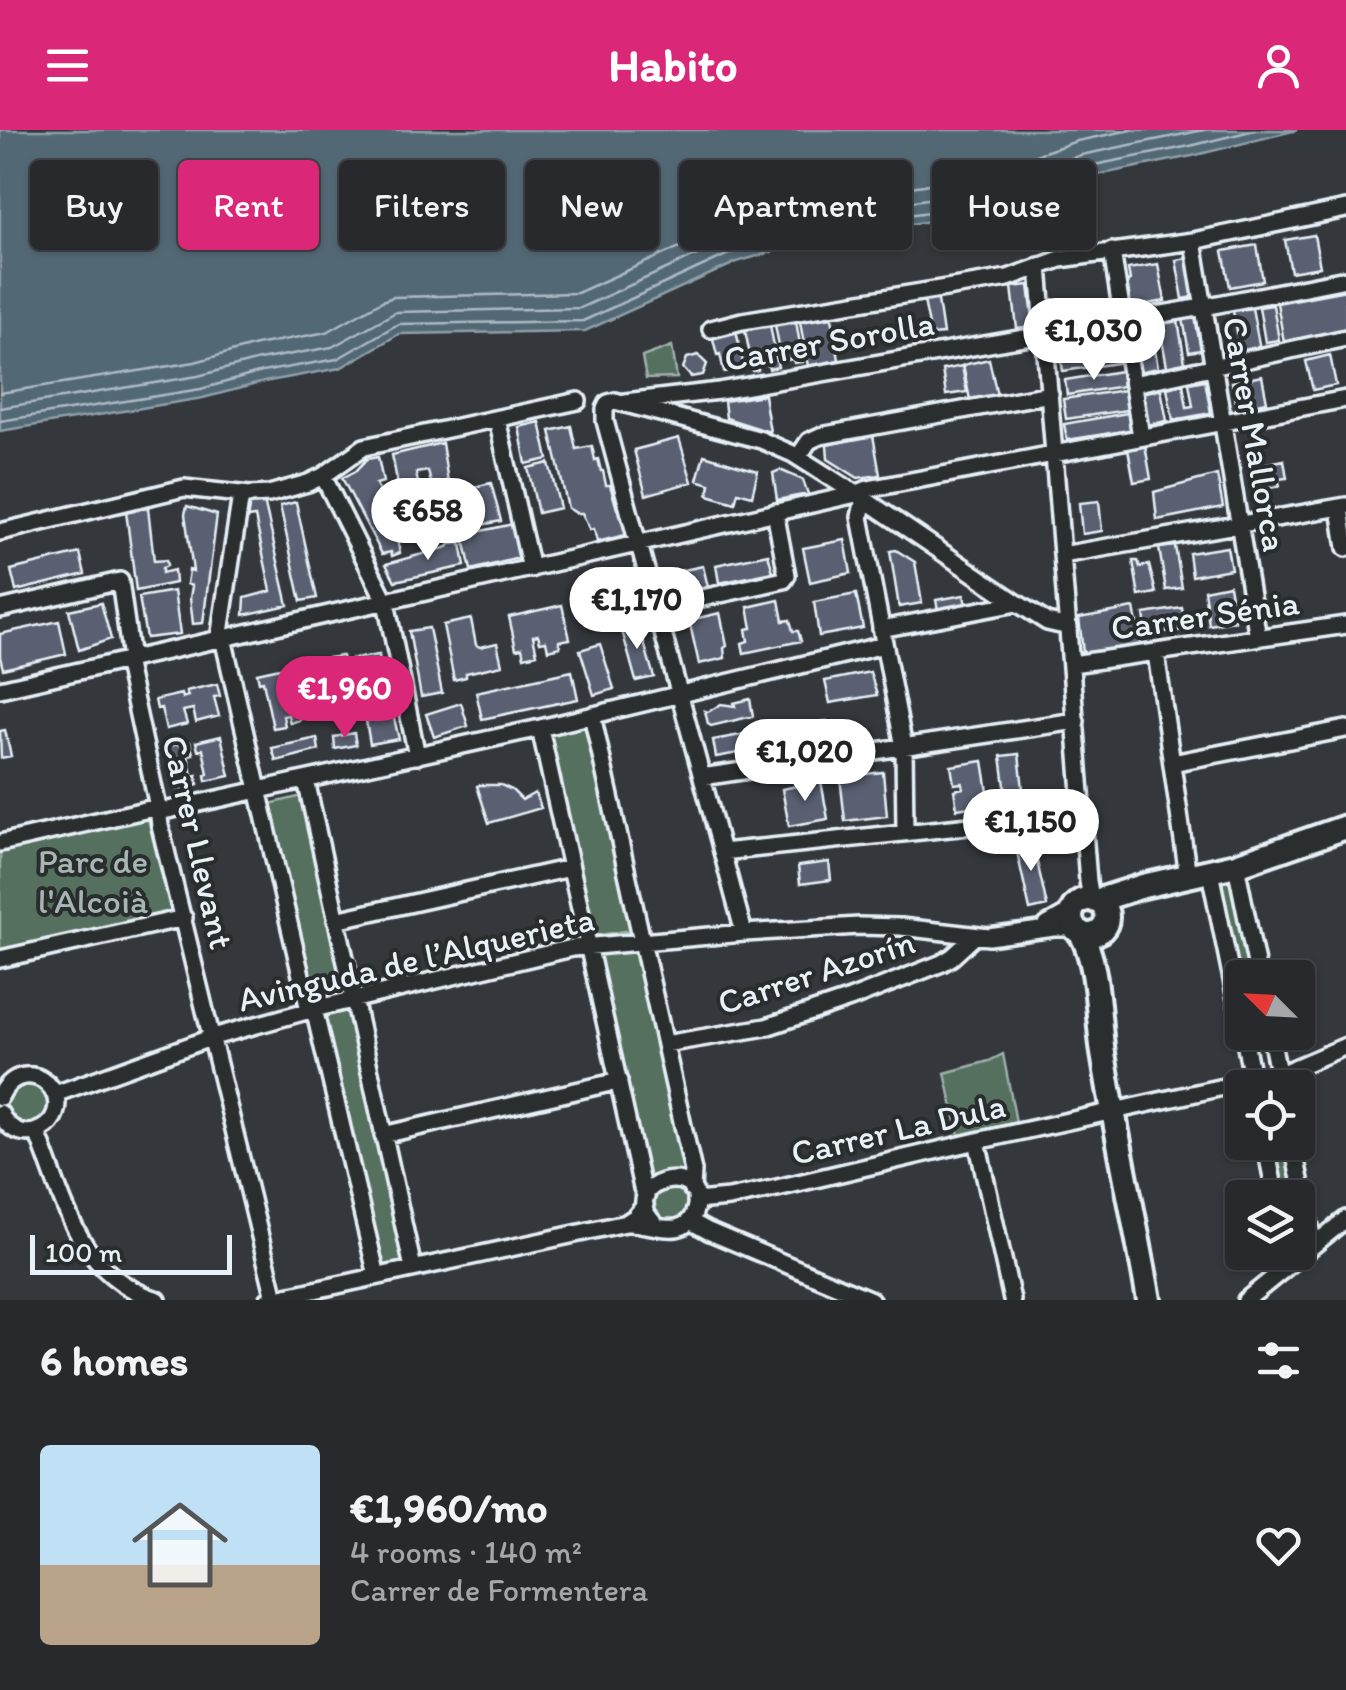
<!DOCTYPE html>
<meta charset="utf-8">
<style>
:root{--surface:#27292d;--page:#2f3135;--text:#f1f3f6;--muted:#a4a6aa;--line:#434549;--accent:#db2777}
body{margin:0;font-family:Itim,sans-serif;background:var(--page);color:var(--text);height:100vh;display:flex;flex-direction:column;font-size:38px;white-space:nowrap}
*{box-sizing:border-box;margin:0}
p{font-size:32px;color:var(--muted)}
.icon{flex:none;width:55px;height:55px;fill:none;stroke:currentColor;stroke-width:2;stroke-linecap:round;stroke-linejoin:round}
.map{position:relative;height:1170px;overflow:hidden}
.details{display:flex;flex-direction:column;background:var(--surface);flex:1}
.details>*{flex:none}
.hud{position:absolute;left:30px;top:30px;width:1288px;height:90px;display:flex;gap:20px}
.needle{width:65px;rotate:294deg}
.buttons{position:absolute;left:1225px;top:830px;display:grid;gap:20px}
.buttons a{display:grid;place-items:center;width:90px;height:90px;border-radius:10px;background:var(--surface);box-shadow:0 2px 8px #0004,0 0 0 2px var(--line);font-size:50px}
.scale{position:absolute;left:30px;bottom:25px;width:202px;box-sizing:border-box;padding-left:10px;border:5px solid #e8f1f8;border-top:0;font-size:28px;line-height:35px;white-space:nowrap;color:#e8f1f8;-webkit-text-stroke:8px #2a2d2e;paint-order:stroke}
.price{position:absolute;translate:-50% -85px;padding:0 22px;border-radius:35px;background:#fff;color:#222;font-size:32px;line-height:65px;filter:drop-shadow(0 2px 5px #0008)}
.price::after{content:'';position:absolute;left:50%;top:60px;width:30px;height:22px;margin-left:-15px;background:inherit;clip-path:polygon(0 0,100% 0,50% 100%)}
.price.selected{background:var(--accent);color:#fff}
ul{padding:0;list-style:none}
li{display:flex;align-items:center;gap:30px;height:250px;padding:0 40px}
li span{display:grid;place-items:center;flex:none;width:280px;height:200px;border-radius:10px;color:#555}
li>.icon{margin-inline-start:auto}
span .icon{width:120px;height:120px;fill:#fffc;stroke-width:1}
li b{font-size:42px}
h2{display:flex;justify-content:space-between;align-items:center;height:120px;padding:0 40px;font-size:42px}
.chip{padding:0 35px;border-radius:10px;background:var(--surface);box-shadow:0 2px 8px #0004,0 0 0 2px var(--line);font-size:35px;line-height:90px}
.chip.selected{background:var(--accent);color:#fff}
header{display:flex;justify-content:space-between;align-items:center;height:130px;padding:0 40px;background:var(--accent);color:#fff;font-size:45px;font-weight:800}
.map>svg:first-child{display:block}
.green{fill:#556f5e;stroke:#9eb0ab;stroke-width:2.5}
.water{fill:#526875;stroke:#8e9fa9;stroke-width:2.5}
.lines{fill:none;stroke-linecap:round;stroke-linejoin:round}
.shore{stroke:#acbac4;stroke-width:2.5}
.building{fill:#5a6072;stroke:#e8f1f8;stroke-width:2.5}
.street-casing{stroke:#e8f1f8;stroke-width:22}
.secondary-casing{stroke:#e8f1f8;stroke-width:30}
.street{stroke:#2a2d2e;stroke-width:15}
.secondary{stroke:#2a2d2e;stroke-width:22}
.labels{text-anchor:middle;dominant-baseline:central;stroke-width:8;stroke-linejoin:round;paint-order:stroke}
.street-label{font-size:35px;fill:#e8f1f8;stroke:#2a2d2e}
.park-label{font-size:35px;fill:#a6b6b3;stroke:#2a2d2e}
</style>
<header><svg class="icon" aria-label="menu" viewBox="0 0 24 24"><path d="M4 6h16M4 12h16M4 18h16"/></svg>Habito<svg class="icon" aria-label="person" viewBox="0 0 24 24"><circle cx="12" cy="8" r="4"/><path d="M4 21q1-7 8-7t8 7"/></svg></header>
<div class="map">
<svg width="1346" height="1170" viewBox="0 0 1346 1170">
<rect width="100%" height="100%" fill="#34373c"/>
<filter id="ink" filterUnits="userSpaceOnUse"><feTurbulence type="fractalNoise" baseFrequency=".01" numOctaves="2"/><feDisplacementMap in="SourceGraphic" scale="20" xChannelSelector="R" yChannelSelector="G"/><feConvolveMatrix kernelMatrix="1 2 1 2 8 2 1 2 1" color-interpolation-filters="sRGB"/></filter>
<g filter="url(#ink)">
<!-- green -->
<path class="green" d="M672 216 677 248 646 249 642 227Z
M588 594 632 800 593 806 548 604Z
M302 666 345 862 313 870 270 674Z
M147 685 172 786 0 825V720Z
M1234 745 1255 847 1242 848V876L1216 750Z
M637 818 688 1048C671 1040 662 1044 648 1054L596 823Z
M351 880 409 1132 380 1138 322 886Z
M1003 924 1016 992 959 1005 945 943 989 931Z
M6 974a22 22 0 1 1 44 0a22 22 0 1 1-44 0Z
M1270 1013H1288L1309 1111 1298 1120V1068L1282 1067Z
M655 1074a17 17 0 1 1 34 0a17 17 0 1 1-34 0Z"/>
<!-- water -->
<path class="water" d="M0 0H1297L1192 26 1087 47 1032 66 931 91 819 108 737 132 585 201 399 204 340 238 264 252 203 268 0 301Z"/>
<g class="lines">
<!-- shore -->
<path class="shore" d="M0 263 195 232 256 215 327 202 382 171 393 167 577 163 727 96 811 71 924 55 1021 30 1077 11 1131 0
M0 278 198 246 259 230 332 217 396 182 580 178 728 111 812 86 927 69 1025 44 1081 25 1204 0
M0 291 201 259 262 242 337 229 398 194 583 191 733 122 816 98 929 82 1029 56 1084 37 1190 16 1255 0"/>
</g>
<!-- building -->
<path class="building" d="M1314 105 1320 137 1291 142 1285 110Z
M1257 115 1263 151 1230 157 1223 121Z
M1187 128 1194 167 1183 169 1176 130Z
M1158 134 1165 171 1131 177 1127 151 1130 150 1128 139Z
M1029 155 1034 197 1017 199 1012 157Z
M1346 160V200L1284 212 1277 173Z
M938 170 943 204 931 205 924 171Z
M1273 175 1279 210 1265 212 1259 177Z
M1252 178 1260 219 1241 223 1233 181Z
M832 187 839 230 808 236 800 192Z
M1195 187 1201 220 1189 222 1183 189Z
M1178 190 1185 233 1167 237 1159 193Z
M796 191 803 232 794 233 793 229 782 231 775 195Z
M770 195 778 237 769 239 768 234 758 236V240L753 241 745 200Z
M1151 195 1158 238 1138 242 1130 198Z
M736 200 744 238 724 242 720 224 717 225 712 205Z
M1123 220 1124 232 1063 241 1061 229Z
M698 225 707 234 703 245 691 247 683 238 687 228Z
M1330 225 1336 255 1313 260 1306 231Z
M989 229 997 265 970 270 963 235Z
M962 236 967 262 946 265 942 240Z
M1121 241 1123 256 1067 265 1065 250Z
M1262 246 1267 272 1236 278 1232 252Z
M1205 250 1211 283 1173 290 1167 258 1183 254 1187 277 1193 276 1189 253Z
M1161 259 1167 291 1147 295 1141 263Z
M1125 260 1127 280 1066 289 1063 269Z
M764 265 770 302 726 288 724 271Z
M1133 282 1136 299 1067 310 1064 294Z
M540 292 548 329 526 334 519 297Z
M571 296 576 319 592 316 595 330 598 329 601 341H603L606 355H610L617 379 620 378 623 392 626 391 629 404 597 412 594 399 590 400 582 383H576L568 378 550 301Z
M873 305 880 345 858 348 828 329 827 315Z
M679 308 692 352 646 365 634 320Z
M442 313 448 352 431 353 428 341 416 343 419 358 399 361 392 325Z
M1145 315 1151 349 1134 352 1128 319Z
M704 325 758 341 752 366 738 362 735 373 708 365 710 354 697 350Z
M378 327 383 352 376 354 393 390 390 393 395 399 400 423 392 426 391 422 382 424 342 348 356 341 367 329Z
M1284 330 1287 348 1278 349 1280 356 1253 361 1248 337Z
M549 333 560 378 538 383 528 338Z
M780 340 803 350 808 364 777 370 773 343Z
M1217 345 1223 377 1157 390 1154 362Z
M491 353 501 391 466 398 461 360Z
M264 371 288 475 244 485 245 468 271 461 255 387 247 388 249 374Z
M1099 371 1102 401 1082 404 1079 373Z
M296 372 317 468 301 471 280 376Z
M187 376 217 385 203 493 193 494 190 468 192 456 187 454 189 440 193 441 185 384Z
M148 378 154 431 166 430 167 436 162 438V443L174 440 175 453 136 461 126 381Z
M513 394 519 428 471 440 463 405Z
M845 410 851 443 810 452 803 418Z
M461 413 465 436 395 451 386 434 448 417 450 414Z
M1175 416 1182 458 1166 460 1159 418Z
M1227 417 1231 439 1192 446 1189 423Z
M896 420 915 432 922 473 899 477 890 421Z
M80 423 85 444 16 461 11 440Z
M768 424 773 442 719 453 716 435Z
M1133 431H1138L1140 437 1149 435 1156 463 1139 466Z
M703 436 708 457 669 466 664 444Z
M1229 455 1235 491 1209 495 1204 460Z
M174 461 180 504 146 508 139 467Z
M856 464 863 498 819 506 814 472Z
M964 465 966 475 938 480 936 470Z
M779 470 783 491 790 490 793 501H798L801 511 744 523 742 513 748 511 746 499 752 498 748 477Z
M101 473 111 509 79 520 69 480Z
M562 475 570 509 559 511 560 517 548 520 546 511 540 512 538 505 533 506 537 524 524 527 522 518 516 519 509 487Z
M1134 478 1141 515 1083 523 1079 488Z
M1182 478 1185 500 1147 504 1144 484Z
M720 483 727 516 724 518 725 528 699 534 689 490Z
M471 489 476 515 480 517 497 513 502 535 466 543V547L454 550 443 495Z
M59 491 66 524 3 539 0 527V504Z
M638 492 654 547 636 551 621 497Z
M429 498 442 563 421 567 409 501Z
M600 514 614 559 594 565 580 520Z
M379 525 383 554 355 558 351 529Z
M342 526 348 559 320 564 315 539 328 537 327 528Z
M289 536 292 549 289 550 295 578 301 576 303 584 299 585 300 590 290 593 288 585 283 586 285 596 273 598 263 551 259 552 257 543Z
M572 541 578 569 482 589 476 562Z
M870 542 877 565 830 573 825 551Z
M217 554 220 566 214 567 219 586 196 592 193 579 183 581 187 594 166 599 161 578 157 579 155 570 181 564 182 568 188 566 186 561Z
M750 569 753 586 711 596 708 594 705 581 708 582 721 574 735 576 734 573Z
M461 573 468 596 434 607 426 584Z
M393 584 399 609 370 614 366 591Z
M826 591 829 610 787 617 783 598Z
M5 600 11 626 1 628 0 601Z
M768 600 771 617 716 627 713 610Z
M354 603 356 615 335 619 334 607Z
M221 606 230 646 206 651 205 645 208 644 203 619 198 620 196 612Z
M317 608 319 620 276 631 272 618Z
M190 612 193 624 188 625 192 646 197 645 198 654 177 659 169 616Z
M1019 624 1025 676 1008 678 1001 626Z
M983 631 990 674 957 679 954 660 963 658 962 653 954 654 951 636Z
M883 642 887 686 845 691 840 647Z
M821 651 828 689 789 696 782 659Z
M480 655H501L512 660 522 670 535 663 541 678 489 693 477 656Z
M1032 709 1047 776 1030 780 1015 713Z
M829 732 831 750 800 754 798 736Z"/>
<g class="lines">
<!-- street casing -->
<g class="street-casing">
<path id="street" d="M1193 111 1258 508
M1112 121 1141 307
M1039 136 1088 751 1091 769
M711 199 742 191 1008 148 1060 129 1193 111 1346 79
M1133 254 1346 208
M625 272 719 261 1203 177 1346 149
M497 289 531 439
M798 327 809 311 820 306 1050 264
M323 346 386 472 417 626
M864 369 860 387 904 617 905 702
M1340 378 1346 418
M0 402 184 358 250 365 269 364 308 353 323 346 364 317 578 271
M638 414 605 291V279L608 273 615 271 761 310 793 324 864 369 1017 473 1047 492 1069 497
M639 414 744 803
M1062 425 1346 376
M657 478 784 450 787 445 775 382
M0 479 120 451 131 529
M881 499 1017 473
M223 508 309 880
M219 509 241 365
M1156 523 1188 746
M126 530 158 677 160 696 275 1168
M1072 534 1346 495
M0 559 856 364 868 359 1346 269
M592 585 693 1041 692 1060
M540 598 642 1058 646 1067
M1172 633 1346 599
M702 647 1076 591
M306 650 413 1138
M159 682 540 598 884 515
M0 713 158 677
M722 722 1083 684
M1236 735 1259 848
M1210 742 1242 899
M336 790 570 738
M1047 795 1072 781
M0 829 184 788
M314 879 377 1146
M1243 902 1254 957
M1270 902 1281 958
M665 914 766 897 850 869 942 833 952 827 975 806
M55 964 213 907 314 879 572 818 744 803 859 796 901 797 989 807 1054 798H1075
M0 967C6 954 16 944 32 946 40 947 47 952 52 959 73 992 20 1025 0 983
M37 1002C65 1072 77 1145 158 1170
M383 1005 619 951
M977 1011 1012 1170
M1265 1012 1276 1068
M1292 1012 1314 1115
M696 1071 729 1068 777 1058 977 1011 1278 945 1346 916
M645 1075 635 1087 626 1093C648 1091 686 1113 695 1080 709 1028 609 1051 657 1096
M690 1091 708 1101 871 1170
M268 1170 626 1093
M1246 1170 1346 1089"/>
</g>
<!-- secondary casing -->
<g class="secondary-casing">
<path id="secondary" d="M1071 787a18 18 0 1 1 36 0a18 18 0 1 1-36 0Z
M1096 771 1143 756 1236 735 1346 697
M1080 802C1100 834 1097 892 1104 929 1117 1010 1135 1090 1149 1170"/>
</g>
<!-- street -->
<use href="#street" class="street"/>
<!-- secondary -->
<use href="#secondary" class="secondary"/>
</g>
</g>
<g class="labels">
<!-- street labels -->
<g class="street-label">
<text transform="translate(829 211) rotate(-10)">Carrer Sorolla</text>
<text transform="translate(1255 304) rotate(80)">Carrer Mallorca</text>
<text transform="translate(1205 485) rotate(-8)">Carrer Sénia</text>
<text transform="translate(198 712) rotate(77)">Carrer Llevant</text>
<text transform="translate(416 829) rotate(-13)">Avinguda de l’Alquerieta</text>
<text transform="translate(816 842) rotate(-18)">Carrer Azorín</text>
<text transform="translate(898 999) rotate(-13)">Carrer La Dula</text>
</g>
<!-- park labels -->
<g class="park-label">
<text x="93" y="731">Parc de<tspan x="93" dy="40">l'Alcoià</tspan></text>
</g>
</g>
</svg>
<div class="buttons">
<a><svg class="needle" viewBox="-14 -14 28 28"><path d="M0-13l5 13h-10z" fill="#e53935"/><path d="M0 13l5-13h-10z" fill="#a4a6aa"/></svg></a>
<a><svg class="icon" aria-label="locate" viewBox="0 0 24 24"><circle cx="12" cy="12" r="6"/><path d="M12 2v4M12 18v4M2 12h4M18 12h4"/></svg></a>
<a><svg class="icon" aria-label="layers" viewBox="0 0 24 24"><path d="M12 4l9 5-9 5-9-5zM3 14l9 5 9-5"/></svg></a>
</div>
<div class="scale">100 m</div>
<b class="price" style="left:1094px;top:253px">€1,030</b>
<b class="price" style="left:428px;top:433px">€658</b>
<b class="price" style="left:637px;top:522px">€1,170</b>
<b class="price selected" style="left:345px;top:611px">€1,960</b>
<b class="price" style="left:805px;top:674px">€1,020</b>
<b class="price" style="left:1031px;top:744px">€1,150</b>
<div class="hud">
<a class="chip">Buy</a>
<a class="chip selected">Rent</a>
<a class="chip">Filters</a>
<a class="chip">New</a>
<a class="chip">Apartment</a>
<a class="chip">House</a>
</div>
</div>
<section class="details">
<h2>6 homes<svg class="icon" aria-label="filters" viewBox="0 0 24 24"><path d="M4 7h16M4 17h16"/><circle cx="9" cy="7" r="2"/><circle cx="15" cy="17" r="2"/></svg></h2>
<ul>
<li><span style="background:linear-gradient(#bfe0f5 60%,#b9a48a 0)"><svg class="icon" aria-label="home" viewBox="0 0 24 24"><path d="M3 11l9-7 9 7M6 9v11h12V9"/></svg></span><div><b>€1,960/mo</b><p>4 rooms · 140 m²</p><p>Carrer de Formentera</p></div><svg class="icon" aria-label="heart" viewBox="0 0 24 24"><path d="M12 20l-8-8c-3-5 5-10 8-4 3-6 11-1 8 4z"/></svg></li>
</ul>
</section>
